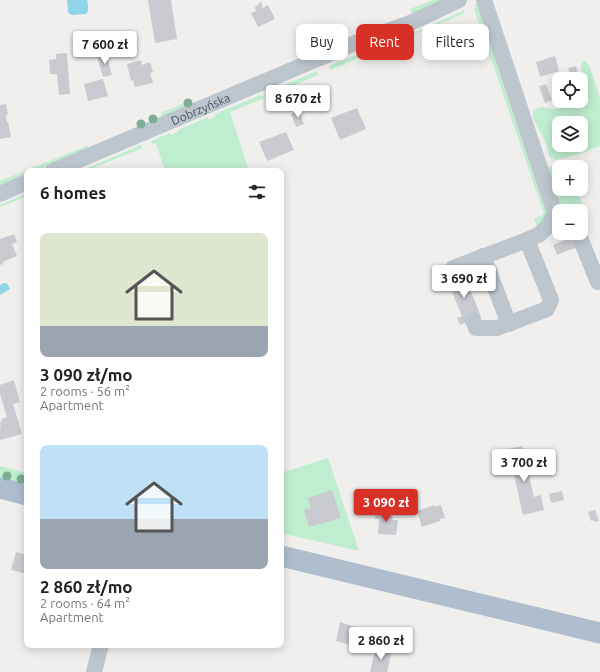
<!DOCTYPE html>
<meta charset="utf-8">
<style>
:root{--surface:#fff;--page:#f2f2f2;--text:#222;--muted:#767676;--accent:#d93025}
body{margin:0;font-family:Ubuntu,sans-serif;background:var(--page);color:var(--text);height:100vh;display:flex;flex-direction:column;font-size:15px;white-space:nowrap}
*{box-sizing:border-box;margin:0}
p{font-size:13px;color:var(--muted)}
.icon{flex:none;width:22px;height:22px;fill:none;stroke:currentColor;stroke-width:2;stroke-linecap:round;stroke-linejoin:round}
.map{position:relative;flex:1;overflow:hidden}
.panel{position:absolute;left:24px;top:168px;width:260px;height:480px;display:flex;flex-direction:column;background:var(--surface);border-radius:8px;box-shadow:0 2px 10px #0003}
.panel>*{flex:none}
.top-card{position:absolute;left:296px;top:24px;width:244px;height:36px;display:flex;gap:8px}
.controls{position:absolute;left:552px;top:72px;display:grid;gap:8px}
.controls a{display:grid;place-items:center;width:36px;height:36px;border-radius:8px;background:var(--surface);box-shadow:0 2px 10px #0003;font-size:20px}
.price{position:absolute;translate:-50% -34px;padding:0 9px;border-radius:4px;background:#fff;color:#222;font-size:13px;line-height:26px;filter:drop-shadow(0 1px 2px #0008)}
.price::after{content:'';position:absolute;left:50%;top:24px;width:12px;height:9px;margin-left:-6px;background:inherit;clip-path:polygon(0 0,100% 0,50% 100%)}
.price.selected{background:var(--accent);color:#fff}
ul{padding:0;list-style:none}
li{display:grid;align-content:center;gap:8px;height:212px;padding:0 16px}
li span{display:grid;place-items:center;height:124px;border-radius:8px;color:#555}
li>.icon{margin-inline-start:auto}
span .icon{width:72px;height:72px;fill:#fffc;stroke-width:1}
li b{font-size:17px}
h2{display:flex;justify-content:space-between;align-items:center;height:48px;padding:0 16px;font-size:17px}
.tag{padding:0 14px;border-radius:8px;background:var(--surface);box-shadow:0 2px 10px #0003;font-size:14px;line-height:36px}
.tag.selected{background:var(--accent);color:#fff}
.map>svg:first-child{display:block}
.green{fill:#bfedd0;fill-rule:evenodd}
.water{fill:#8ed5e8}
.building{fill:#c9cbd1}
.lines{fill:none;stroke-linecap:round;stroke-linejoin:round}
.minor{stroke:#bdc6cd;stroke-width:16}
.major{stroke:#afbecc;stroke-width:21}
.tree{fill:#7bae94}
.labels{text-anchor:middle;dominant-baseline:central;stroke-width:3;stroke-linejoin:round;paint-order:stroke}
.street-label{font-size:12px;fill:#47525b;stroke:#fff}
</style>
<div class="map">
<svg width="600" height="672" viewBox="0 0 600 672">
<rect width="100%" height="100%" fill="#f1eeee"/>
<!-- green -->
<path class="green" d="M433 0H442L412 13 410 9Z
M480 3 550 208 539 231 534 219 544 214 474 9 476 8 474 5Z
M464 10 465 13 330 70 329 66C374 47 420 33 464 10Z
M584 60 589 65 600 98V146L576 155 555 160 549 156 546 143 533 118V110L541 107 554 109 589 102C587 89 581 77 581 64ZM559 123H581V145H559Z
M317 71 318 75 271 95 270 91Z
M260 95 265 98 230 112 249 171H165L156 143 152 144 151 141 170 133 171 135 178 132V130L208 117 209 120 216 116 215 114Z
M192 100 189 106 162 118 161 113Z
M89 145 86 150 36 171H27V175L0 186V181Z
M141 145 142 148 86 171 85 169Z
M567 161 570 167H559V189H577L588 222 581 225V211H561L547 168Z
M27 193V196L0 207V205Z
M328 458 359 551 281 533V473Z
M0 466 27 473V485L0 479Z"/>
<!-- water -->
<path class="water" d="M67 0H87C88 5 90 10 86 14L71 15 68 12Z
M4 283H6L8 285 10 289 0 295V285Z"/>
<!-- building -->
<path class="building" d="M148 0H171L177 39 155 43Z
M261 2 263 8 268 5 275 19 258 27 251 13 256 11 255 7Z
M98 33 99 44 77 46 76 35Z
M67 53 70 94 59 95 57 74H50L49 60 56 59V54Z
M106 53 112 75 103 77 97 56Z
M555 56 559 71 540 77 536 62Z
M141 60 142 65 150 62 153 72 150 73 153 83 135 87 133 80 131 81 127 64Z
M576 66 580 79H572L568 68Z
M103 79 108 96 88 101 84 84Z
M581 83 586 98 581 99Z
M546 84 552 100 545 103 539 86Z
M6 104 8 115H6L7 123 8 122 11 137 0 139V105Z
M357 108 366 129 340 140 331 118Z
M299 111 304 124 296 127 291 114Z
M286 132 294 150 267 161 259 142Z
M14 234 17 242 12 244 17 256 3 262V264L0 265V239Z
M573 237 577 247 557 255 553 245Z
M461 270 467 287 469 286 481 317 460 325 457 318 462 316 452 292 454 291 448 276Z
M14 380 20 402 13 404 22 434 0 440V428H1L0 424 2 419 7 417 0 394V385Z
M522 446 534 497 541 495 544 510 523 515 508 449Z
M332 490 341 518 309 527 304 510 311 508 308 498Z
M562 491 564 500 551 503 549 494Z
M380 500 394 501 393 508 380 507Z
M435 505V507L441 505 445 518 440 519V521L422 527 417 511Z
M376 508 387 509V516H393L392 520H398L396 535 378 534 379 519H375Z
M595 510 599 521 594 522 593 520 591 521 588 512Z
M16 552 27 555V574L11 570Z
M340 622 362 629 358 647 336 641Z
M381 647 392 650 387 672H370L375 651 380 652Z"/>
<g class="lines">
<!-- minor -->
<g class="minor">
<path id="s1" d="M53 171 360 41 410 23 459 0"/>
<path d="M0 194 27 182"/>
<path d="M578 233 598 282"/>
<path d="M483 256 509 324"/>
<path d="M455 273 453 268 527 240 540 234 548 226 555 213 484 0"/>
<path d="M473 320 476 328H497L547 309 551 300 527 240"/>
<path d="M94 672 101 645"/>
</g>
<!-- major -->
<path class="major" d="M0 488 27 495
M281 556 600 633"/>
</g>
<!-- trees -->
<g class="tree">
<circle cx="188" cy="103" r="4.5"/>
<circle cx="153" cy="119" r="4.5"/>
<circle cx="141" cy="124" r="4.5"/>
<circle cx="7" cy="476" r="4.5"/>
<circle cx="21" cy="479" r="4.5"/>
</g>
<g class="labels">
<!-- street labels -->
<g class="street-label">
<text stroke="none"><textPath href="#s1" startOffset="160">Dobrzyńska</textPath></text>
</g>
</g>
</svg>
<div class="controls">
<a><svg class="icon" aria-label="locate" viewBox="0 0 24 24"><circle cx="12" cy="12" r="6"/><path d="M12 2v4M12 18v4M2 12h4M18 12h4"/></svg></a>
<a><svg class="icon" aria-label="layers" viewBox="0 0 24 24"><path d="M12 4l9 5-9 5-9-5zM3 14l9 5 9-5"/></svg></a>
<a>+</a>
<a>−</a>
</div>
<b class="price" style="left:105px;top:65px">7 600 zł</b>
<b class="price" style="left:298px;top:119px">8 670 zł</b>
<b class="price" style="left:464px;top:299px">3 690 zł</b>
<b class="price" style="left:524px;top:483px">3 700 zł</b>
<b class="price selected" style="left:386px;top:523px">3 090 zł</b>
<b class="price" style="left:381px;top:661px">2 860 zł</b>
<div class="top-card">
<a class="tag">Buy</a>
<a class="tag selected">Rent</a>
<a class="tag">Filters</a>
</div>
<section class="panel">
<h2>6 homes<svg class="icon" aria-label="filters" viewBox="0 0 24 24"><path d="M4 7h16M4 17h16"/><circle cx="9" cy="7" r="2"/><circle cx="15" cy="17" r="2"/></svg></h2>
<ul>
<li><span style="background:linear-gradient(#dfe7d0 75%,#9aa5b1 0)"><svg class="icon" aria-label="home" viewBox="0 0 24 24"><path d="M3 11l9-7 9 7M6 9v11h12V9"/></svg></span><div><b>3 090 zł/mo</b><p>2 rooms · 56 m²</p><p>Apartment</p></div></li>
<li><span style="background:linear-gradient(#bfe0f5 60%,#9aa5b1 0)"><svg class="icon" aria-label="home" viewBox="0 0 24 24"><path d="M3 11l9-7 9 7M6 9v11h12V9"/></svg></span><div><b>2 860 zł/mo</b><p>2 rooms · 64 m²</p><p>Apartment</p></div></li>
</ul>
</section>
</div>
